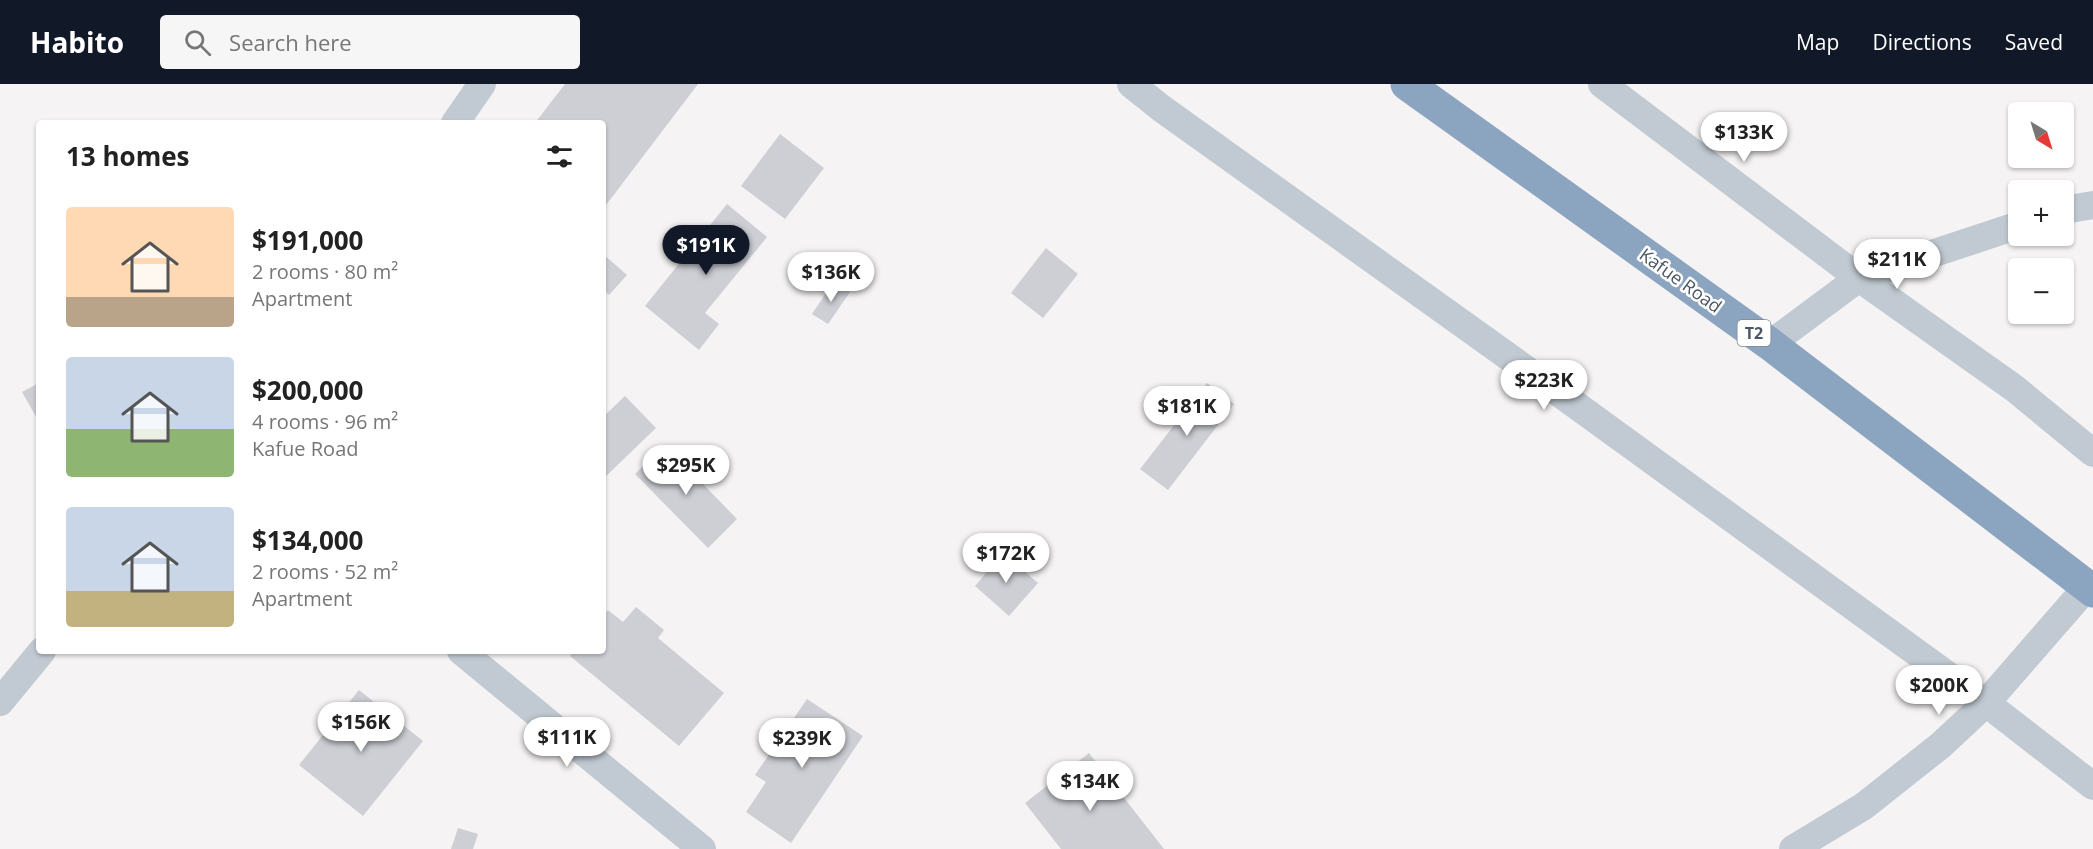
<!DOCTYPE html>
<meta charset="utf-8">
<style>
:root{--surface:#fff;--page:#f6f6f6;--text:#222;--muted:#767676;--accent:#111827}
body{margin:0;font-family:"Open Sans",sans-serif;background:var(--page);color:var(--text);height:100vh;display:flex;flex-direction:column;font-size:22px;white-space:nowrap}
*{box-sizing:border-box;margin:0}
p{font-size:20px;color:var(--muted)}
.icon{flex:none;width:33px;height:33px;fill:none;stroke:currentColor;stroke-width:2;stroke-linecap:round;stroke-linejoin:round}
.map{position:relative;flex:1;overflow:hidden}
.side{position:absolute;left:36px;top:36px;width:570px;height:534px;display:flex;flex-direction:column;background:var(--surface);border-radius:6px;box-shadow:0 2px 4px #0004}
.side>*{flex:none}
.needle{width:39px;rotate:142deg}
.tools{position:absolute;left:2008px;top:18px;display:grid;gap:12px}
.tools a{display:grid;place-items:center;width:66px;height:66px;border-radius:6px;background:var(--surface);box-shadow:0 2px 4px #0004;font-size:30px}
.price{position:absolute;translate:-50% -51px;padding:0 14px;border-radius:21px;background:#fff;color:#222;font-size:20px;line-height:39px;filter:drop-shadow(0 2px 3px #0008)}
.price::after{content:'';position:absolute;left:50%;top:36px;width:18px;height:14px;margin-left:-9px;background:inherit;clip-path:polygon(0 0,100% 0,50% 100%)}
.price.on{background:var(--accent);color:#fff}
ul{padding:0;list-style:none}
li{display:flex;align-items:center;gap:18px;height:150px;padding:0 30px}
li span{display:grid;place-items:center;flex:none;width:168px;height:120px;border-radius:6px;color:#555}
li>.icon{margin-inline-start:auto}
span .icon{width:72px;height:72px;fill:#fffc;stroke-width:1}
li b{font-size:26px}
h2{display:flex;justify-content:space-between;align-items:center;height:72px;padding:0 30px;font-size:26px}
header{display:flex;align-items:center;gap:36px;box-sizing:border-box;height:84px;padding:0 30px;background:var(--accent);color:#fff}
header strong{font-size:28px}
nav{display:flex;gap:33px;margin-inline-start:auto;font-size:21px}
.search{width:420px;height:54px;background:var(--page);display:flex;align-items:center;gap:15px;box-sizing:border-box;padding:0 21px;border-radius:6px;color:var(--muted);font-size:22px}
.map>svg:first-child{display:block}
.building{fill:#cdcfd5}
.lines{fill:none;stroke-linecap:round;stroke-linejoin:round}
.street{stroke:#c1cad2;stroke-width:28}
.highway{stroke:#8ba5c1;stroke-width:33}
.labels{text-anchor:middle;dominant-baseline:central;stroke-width:5;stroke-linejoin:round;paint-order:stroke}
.shield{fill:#fff;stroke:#808990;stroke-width:1.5}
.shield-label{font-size:16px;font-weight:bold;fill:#4a5661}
.street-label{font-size:18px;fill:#4a5661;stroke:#fff}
</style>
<header>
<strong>Habito</strong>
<div class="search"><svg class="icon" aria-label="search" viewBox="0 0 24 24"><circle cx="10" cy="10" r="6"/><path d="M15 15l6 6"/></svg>Search here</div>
<nav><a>Map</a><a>Directions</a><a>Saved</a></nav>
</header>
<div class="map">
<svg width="2093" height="765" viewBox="0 0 2093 765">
<rect width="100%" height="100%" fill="#f5f3f3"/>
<!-- building -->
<path class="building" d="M565 0H698L603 125V39H535Z
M780 50 824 84 785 135 741 102Z
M727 120 767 153 705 229 719 240 699 266 645 222Z
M1046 164 1078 190 1043 234 1011 209Z
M603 170 627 191 609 211 603 205Z
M834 197 850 208 828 240 812 230Z
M39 299V338L22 308Z
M1207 299 1234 320 1168 406 1140 385Z
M625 312 656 344 603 395V333Z
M665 361 737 435 708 464 635 390Z
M1003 469 1038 499 1009 532 975 502Z
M636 523 664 546 658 554 724 609 679 662 570 572 574 567H603V532L608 526 623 538Z
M359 606 423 657 363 732 299 681Z
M807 615 863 652 791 759 746 728 766 698 755 691Z
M1089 669 1164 765H1061L1025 719Z
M458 744 478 750 473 765H451Z"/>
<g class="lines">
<!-- street -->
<path class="street" d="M1131 0 1161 24 1580 324 1986 619 2093 702
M1602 0 1859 194 2014 304 2093 369
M455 39 482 0
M2064 126 2093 121
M1770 260 1859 194 2019 141
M461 567 702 765
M0 618 42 567
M1793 765 1864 722 1941 661 1986 619 2087 503"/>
<!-- highway -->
<path class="highway" d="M1407 0 1770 260 2093 507"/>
</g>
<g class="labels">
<!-- shield labels -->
<rect class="shield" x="1737.5" y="236" width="33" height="26" rx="4.5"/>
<g class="shield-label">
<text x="1754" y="249">T2</text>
</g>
<!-- street labels -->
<g class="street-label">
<text transform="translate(1681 196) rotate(36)">Kafue Road</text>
</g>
</g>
</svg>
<div class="tools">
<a><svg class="needle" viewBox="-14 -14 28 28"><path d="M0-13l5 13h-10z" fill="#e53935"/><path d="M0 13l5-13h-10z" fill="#767676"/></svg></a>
<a>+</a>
<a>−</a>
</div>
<b class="price" style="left:1744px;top:79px">$133K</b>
<b class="price on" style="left:706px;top:192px">$191K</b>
<b class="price" style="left:1897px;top:206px">$211K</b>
<b class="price" style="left:831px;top:219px">$136K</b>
<b class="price" style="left:1544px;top:327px">$223K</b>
<b class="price" style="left:1187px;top:353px">$181K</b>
<b class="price" style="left:686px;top:412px">$295K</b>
<b class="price" style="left:1006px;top:500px">$172K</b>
<b class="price" style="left:1939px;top:632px">$200K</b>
<b class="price" style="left:361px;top:669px">$156K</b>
<b class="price" style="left:567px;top:684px">$111K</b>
<b class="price" style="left:802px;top:685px">$239K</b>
<b class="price" style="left:1090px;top:728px">$134K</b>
<section class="side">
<h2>13 homes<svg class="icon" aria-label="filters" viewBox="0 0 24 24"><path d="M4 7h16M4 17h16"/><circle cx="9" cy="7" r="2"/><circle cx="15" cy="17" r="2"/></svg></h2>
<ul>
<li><span style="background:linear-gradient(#ffd9b3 75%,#b9a48a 0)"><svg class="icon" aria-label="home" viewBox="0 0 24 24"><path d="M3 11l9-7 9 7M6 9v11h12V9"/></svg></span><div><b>$191,000</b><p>2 rooms · 80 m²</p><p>Apartment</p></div></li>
<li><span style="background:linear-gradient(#c9d6e8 60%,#8fb573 0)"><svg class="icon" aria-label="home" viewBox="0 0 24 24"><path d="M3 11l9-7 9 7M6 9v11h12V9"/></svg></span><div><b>$200,000</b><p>4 rooms · 96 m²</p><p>Kafue Road</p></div></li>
<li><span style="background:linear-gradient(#c9d6e8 70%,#c2b280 0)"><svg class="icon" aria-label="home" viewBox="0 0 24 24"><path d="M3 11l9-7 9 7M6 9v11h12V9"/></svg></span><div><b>$134,000</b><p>2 rooms · 52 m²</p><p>Apartment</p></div></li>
</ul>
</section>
</div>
